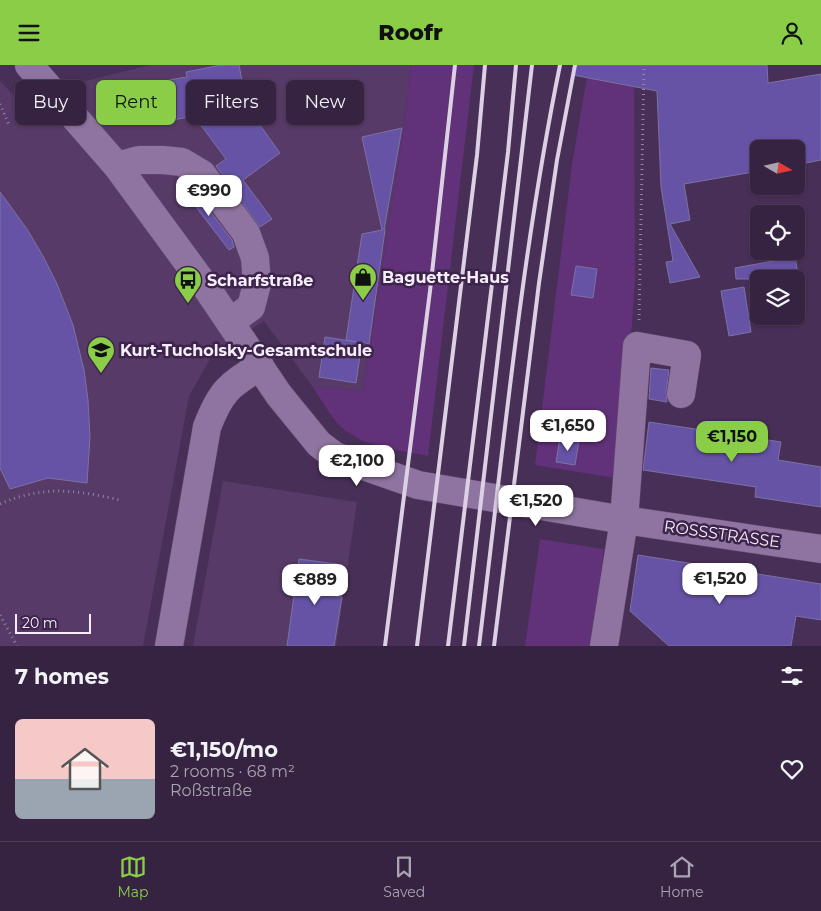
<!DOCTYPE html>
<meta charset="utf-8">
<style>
:root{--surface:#362341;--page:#412f4c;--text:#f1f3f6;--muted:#aaa4b1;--line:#50405a;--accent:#8ace48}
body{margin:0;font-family:Montserrat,sans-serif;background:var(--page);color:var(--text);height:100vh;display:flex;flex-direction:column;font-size:19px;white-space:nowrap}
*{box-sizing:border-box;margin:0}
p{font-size:16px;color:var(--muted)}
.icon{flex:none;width:28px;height:28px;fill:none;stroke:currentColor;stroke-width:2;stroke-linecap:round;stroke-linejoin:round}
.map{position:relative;height:581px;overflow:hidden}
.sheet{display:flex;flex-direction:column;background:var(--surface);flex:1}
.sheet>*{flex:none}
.banner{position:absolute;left:15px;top:15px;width:500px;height:45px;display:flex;gap:10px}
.needle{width:32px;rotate:99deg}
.tools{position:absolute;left:750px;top:75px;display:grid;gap:10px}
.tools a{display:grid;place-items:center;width:55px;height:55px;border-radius:8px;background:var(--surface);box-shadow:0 1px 4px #0004,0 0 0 1px var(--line);font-size:25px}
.scale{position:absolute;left:15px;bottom:12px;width:76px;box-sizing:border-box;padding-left:5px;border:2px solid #f7eefd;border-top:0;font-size:14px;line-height:18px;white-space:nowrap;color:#f7eefd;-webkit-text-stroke:4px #3d244b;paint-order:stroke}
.price{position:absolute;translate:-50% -42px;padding:0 11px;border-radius:10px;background:#fff;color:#222;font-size:16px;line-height:32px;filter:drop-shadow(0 1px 2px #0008)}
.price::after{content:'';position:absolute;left:50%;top:30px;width:15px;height:11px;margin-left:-8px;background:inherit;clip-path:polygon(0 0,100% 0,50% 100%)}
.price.selected{background:var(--accent);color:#111}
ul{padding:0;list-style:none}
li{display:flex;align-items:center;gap:15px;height:125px;padding:0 15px}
li span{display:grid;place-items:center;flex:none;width:140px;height:100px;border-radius:8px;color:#555}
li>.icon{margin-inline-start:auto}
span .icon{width:60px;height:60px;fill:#fffc;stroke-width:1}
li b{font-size:21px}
h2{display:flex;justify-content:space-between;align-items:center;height:60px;padding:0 15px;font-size:21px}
.tag{padding:0 18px;border-radius:8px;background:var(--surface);box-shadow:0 1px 4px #0004,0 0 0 1px var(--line);font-size:18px;line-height:45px}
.tag.selected{background:var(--accent);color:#111}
header{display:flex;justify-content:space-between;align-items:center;height:65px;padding:0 15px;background:var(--accent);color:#111;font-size:22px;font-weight:800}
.tab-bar{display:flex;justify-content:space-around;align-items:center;height:70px;border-top:1px solid var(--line);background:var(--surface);font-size:14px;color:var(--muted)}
.tab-bar a{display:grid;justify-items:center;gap:2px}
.tab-bar .selected{color:var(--accent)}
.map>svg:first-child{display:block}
.built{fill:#573a67}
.green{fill:#61317a}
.building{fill:#6753a6;stroke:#7b72a3}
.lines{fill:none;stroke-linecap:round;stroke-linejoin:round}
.minor-casing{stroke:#624d6d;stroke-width:29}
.path{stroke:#9583a0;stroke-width:3;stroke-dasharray:1 4;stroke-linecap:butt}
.minor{stroke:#8f73a0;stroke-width:28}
.rail{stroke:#dcd1e4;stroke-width:4}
.labels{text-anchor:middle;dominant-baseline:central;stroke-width:5;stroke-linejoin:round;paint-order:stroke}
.poi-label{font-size:16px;font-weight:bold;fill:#f7eefd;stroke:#3d244b;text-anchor:start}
.street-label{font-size:16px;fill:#f7eefd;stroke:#3d244b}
</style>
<header><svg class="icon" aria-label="menu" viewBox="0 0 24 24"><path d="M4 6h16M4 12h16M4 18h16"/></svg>Roofr<svg class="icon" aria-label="person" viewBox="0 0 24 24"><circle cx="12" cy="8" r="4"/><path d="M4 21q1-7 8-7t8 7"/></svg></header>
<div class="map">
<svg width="821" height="581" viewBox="0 0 821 581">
<rect width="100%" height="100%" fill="#482f57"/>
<!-- built -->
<path class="built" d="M150 0H411L404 62 363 326 312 321 264 256 214 287 189 331 143 581H0V16L16 33Z
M223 416 357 437 336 581H193Z"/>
<!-- green -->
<path class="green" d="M411 0H474L428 391C400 385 363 382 341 362 331 352 321 334 312 321L363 326 404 62Z
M589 0H634L635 216 621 414 535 400 572 99Z
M540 474 604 484 591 581H525Z"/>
<!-- building -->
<path class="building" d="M221 0H239L247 42 280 88 243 115 272 154 260 162 216 101 226 94 194 51 157 58 149 18 187 12 186 7Z
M574 0H767L768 18 821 9V95L796 100V84H759V106L684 119 690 155 670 159 700 212 670 218 666 197 673 196 661 122 657 26 573 10Z
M402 63 384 165H385L369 279 362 277 356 318 319 312 325 272 357 277 346 275 362 169 382 165 362 72Z
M190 120 232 175 234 182 229 185 183 125Z
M0 127 27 164 43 191 57 219 73 260 84 305 88 335 90 372 87 418 48 413 10 424 0 403Z
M795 192 799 214H736L735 203Z
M576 201 597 204 593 233 571 230Z
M744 222 751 267 729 271 721 226Z
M651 303 669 305 666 327 667 337 649 334Z
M649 357 781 377 778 395 821 402V442L755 432 756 422 643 405Z
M560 373 579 376 575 400 556 397Z
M638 490 821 519V555L796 551 791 581H669L630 546Z
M299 494 337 499 333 531 342 532 334 581H287Z"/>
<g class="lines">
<!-- minor casing -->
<g class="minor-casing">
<path id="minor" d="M29 0 117 101 208 225 279 330 319 379 335 391 418 420 624 455 821 484
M117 101 139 95H163L182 97 202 109 246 168 255 193 257 219 251 242 230 257
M169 581 207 362C221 326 228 321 260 301
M604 581 624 455 637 281 687 290 681 329"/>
</g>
<!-- path -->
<path class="path" d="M0 39 9 60
M639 255 644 0
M0 439C43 420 76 425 120 435
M0 550 17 581"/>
<!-- minor -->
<use href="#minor" class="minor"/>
<!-- rail -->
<path class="rail" d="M385 581 430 226 455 0
M417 581 477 90 485 0
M448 581 508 87 516 0
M464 581 532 0
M479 581C503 387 521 191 560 0
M494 581 539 218 557 95 575 0"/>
</g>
<!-- icons -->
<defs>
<g id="shop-pin" transform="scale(1.4375)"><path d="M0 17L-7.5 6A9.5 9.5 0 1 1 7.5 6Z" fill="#8ace48" stroke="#3d244b"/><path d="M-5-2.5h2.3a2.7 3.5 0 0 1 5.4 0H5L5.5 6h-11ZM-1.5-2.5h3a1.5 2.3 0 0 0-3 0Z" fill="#111"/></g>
<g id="bus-pin" transform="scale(1.4375)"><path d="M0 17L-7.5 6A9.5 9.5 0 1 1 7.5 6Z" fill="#8ace48" stroke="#3d244b"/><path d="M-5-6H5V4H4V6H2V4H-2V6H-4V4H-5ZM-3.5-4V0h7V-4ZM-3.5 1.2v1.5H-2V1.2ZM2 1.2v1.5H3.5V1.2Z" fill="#111"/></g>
<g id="school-pin" transform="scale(1.4375)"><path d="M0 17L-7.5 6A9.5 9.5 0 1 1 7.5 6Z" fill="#8ace48" stroke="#3d244b"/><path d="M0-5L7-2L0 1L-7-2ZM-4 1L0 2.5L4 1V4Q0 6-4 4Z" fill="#111"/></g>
</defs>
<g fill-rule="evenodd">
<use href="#shop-pin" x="363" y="212"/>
<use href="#bus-pin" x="188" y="215"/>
<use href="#school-pin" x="101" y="285"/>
</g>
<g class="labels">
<!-- poi labels -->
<g class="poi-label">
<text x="382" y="212">Baguette-Haus</text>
<text x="207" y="215">Scharfstraße</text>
<text x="120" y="285">Kurt-Tucholsky-Gesamtschule</text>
</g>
<!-- street labels -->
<g class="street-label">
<text transform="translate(722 469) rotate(8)">ROSSSTRASSE</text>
</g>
</g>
</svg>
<div class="tools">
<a><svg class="needle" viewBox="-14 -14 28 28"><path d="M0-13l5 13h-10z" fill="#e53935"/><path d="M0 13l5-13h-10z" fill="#aaa4b1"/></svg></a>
<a><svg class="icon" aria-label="locate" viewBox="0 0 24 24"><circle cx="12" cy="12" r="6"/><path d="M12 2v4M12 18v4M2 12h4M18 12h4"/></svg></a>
<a><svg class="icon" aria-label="layers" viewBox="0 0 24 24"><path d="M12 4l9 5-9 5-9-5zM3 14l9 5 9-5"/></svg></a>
</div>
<div class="scale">20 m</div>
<b class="price" style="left:209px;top:152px">€990</b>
<b class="price" style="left:568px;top:387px">€1,650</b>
<b class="price selected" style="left:732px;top:398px">€1,150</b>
<b class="price" style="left:357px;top:422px">€2,100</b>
<b class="price" style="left:536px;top:462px">€1,520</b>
<b class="price" style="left:720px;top:540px">€1,520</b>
<b class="price" style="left:315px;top:541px">€889</b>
<div class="banner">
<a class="tag">Buy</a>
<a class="tag selected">Rent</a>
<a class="tag">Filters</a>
<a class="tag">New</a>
</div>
</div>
<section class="sheet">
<h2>7 homes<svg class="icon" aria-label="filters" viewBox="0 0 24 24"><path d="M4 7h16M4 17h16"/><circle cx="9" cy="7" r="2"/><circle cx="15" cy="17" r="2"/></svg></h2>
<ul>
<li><span style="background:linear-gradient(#f6c9c9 60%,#9aa5b1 0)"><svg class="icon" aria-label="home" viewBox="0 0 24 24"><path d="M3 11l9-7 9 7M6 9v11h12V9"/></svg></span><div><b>€1,150/mo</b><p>2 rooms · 68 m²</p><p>Roßstraße</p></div><svg class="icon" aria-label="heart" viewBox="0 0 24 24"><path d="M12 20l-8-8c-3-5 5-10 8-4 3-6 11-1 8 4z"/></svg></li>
</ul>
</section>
<nav class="tab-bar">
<a class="selected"><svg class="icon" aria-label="map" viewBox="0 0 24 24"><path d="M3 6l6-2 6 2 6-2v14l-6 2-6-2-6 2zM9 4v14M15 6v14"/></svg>Map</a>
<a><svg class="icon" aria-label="saved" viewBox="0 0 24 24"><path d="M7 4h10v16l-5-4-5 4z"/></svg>Saved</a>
<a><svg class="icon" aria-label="home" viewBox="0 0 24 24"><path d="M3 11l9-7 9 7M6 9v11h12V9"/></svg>Home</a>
</nav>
